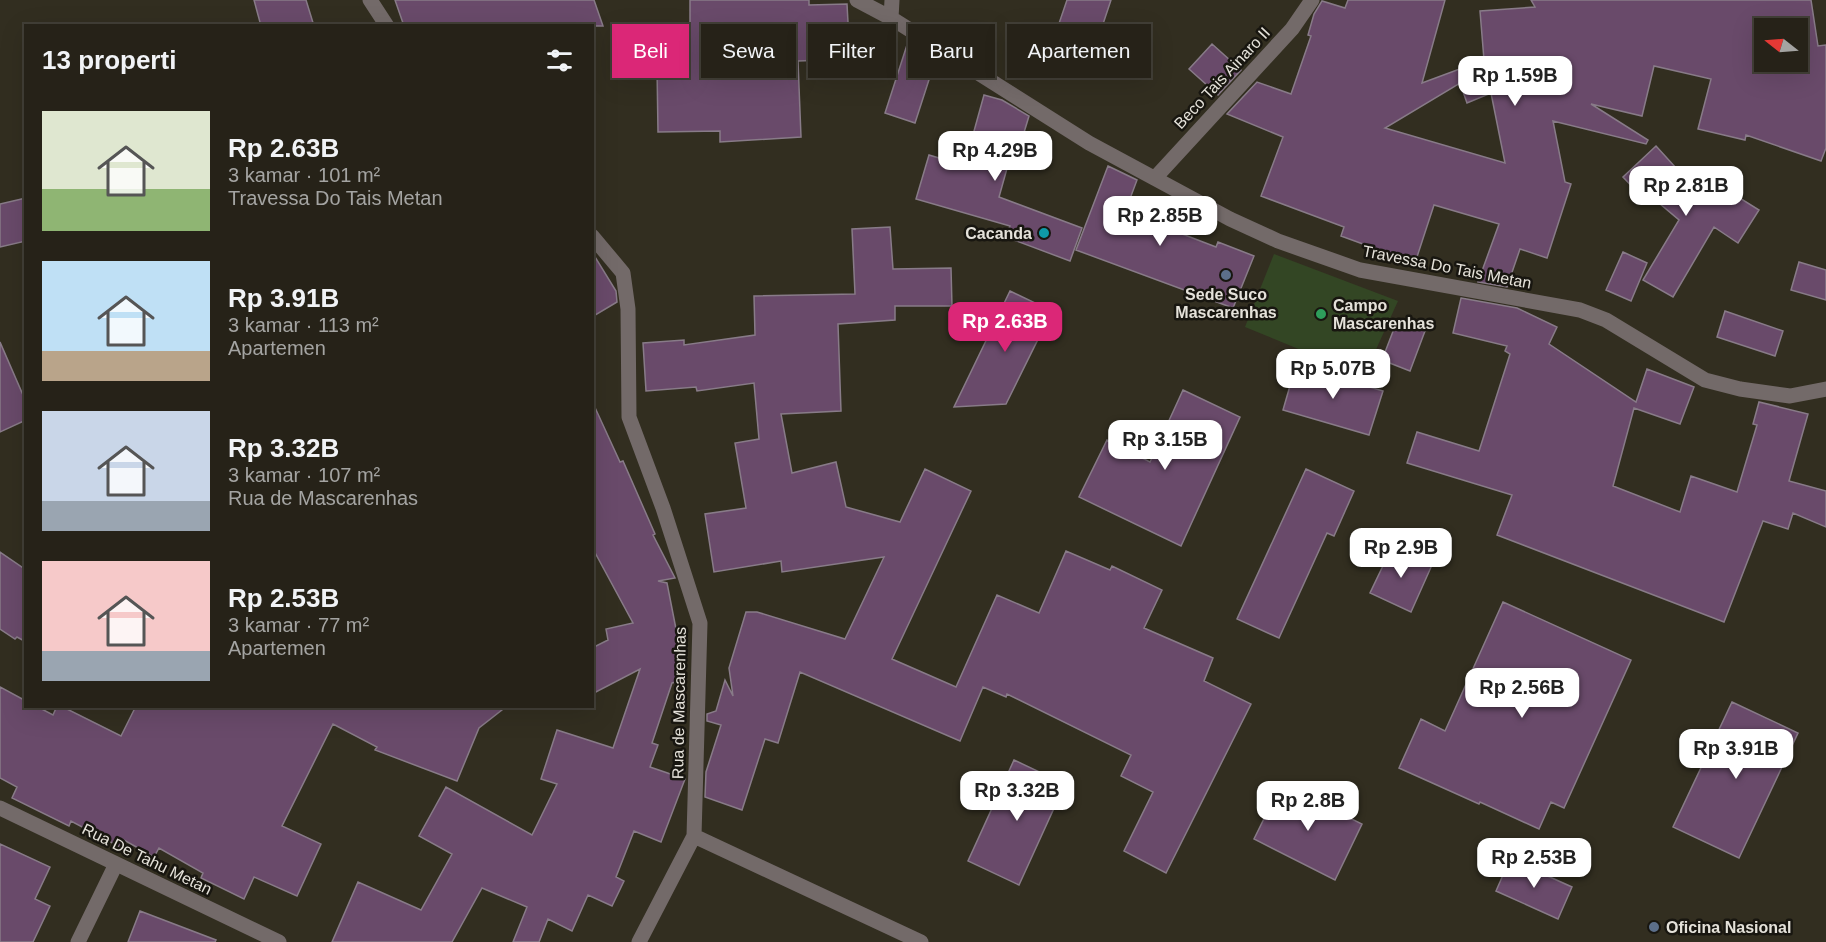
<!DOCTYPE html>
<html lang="id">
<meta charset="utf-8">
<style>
:root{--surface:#262218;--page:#2e2a21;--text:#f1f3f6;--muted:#a4a4a2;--line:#423f37;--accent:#db2777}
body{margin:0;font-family:Arial,sans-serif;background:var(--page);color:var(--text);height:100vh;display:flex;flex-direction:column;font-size:22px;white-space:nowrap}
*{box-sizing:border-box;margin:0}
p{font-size:20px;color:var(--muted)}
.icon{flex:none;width:33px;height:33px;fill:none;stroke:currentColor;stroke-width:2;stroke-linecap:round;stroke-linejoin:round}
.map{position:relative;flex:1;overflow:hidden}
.details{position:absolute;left:24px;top:24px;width:570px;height:684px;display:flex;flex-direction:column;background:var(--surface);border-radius:0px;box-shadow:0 6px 24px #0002,0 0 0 2px var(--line)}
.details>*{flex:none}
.top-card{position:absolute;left:612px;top:24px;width:570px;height:54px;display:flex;gap:12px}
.needle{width:39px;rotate:287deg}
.buttons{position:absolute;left:1754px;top:18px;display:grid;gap:12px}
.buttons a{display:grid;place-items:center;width:54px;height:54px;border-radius:0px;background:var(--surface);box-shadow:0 6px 24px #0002,0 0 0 2px var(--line);font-size:30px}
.price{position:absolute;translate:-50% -51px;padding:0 14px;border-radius:12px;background:#fff;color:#222;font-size:20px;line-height:39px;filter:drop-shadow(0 2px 3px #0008)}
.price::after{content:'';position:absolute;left:50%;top:36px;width:18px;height:14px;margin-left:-9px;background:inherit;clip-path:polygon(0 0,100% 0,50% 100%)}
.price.selected{background:var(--accent);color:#fff}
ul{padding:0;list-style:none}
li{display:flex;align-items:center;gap:18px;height:150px;padding:0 18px}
li span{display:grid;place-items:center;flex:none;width:168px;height:120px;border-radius:0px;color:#555}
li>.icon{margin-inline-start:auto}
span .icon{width:72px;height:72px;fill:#fffc;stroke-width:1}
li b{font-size:26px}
h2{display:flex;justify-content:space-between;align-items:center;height:72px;padding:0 18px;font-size:26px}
.chip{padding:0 21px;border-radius:0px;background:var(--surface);box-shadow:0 6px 24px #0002,0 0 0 2px var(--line);font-size:21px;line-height:54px}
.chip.selected{background:var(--accent);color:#fff}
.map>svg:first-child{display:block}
.green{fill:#334624}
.building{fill:#694a6a;stroke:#887b88;stroke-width:1.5;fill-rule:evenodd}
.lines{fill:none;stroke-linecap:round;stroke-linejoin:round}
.minor{stroke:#736a69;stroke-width:15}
.culture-dot{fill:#0f9aa8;stroke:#181610;stroke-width:2}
.service-dot{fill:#5c6f8a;stroke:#181610;stroke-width:2}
.leisure-dot{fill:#2e9e5b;stroke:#181610;stroke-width:2}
.labels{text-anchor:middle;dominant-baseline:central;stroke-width:5;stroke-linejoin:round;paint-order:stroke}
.street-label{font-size:16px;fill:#e5e2da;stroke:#181610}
.poi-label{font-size:16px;font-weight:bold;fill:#e5e2da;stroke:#181610;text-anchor:start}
</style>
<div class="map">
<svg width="1826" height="942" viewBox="0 0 1826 942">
<rect width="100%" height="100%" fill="#322e20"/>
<!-- green -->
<path class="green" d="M1274 254 1398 301 1364 376 1245 327Z"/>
<!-- building -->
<path class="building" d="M254 0H306L314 26H261Z
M395 0H594L603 26H404Z
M690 0H809V5L847 4 850 59 798 61 801 137 720 142V131L658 132 657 68 690 67Z
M1067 0H1111L1092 57 1052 44Z
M1348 0H1445L1422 83 1484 60 1480 11 1535 7 1531 0H1811L1818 46 1826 45V148L1821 161 1746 135 1745 140 1698 129 1711 79 1654 66 1642 116 1591 104 1648 140 1646 144 1553 121 1565 182 1571 184 1547 258 1520 249 1507 287 1478 282 1499 224 1434 205 1415 263 1341 236 1344 227 1261 196 1283 137 1227 114 1257 82 1291 94 1311 36 1308 35 1314 14 1322 1 1345 8ZM1764 28H1797V62H1764ZM1460 83 1467 103 1491 93 1505 163 1385 128Z
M1212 44 1241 70 1218 95 1189 69Z
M907 45 923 50 936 58 915 123 885 113Z
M984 95 1002 100 1029 116 1019 149 1013 147 999 197 1082 228 1070 261 1006 237 1010 226 916 199 929 155 959 164 966 140 971 142Z
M1656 146 1686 179 1687 174 1712 196 1719 185 1759 210 1738 243 1714 227 1673 297 1643 280 1679 220 1647 193 1642 197 1623 177Z
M1108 166 1137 180 1125 212 1216 247 1218 242 1254 256 1233 308 1076 250Z
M26 198V241L0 247V204Z
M890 227 893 269 951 268 952 306H895V320L838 324 841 411 781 414 792 473 836 462 846 507 900 522 925 469 971 491 892 659 956 687 997 595 1039 613 1066 551 1110 570 1112 566 1162 590 1144 628 1213 658 1204 681 1251 704 1166 873 1124 851 1153 792 1121 776 1131 755 1007 694 1006 697 983 687 960 741 800 672 778 743 765 739 742 810 705 797 706 772 721 725 707 721V714L716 711 725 680 733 696 729 668 746 612H757L845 639 884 557 782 572 781 561 714 572 705 514 746 508 735 443 759 439 754 383 697 391 696 387 646 391 643 343 684 340V345L755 335 754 296 855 294 852 229Z
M592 252 616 291 617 302 592 317Z
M1623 252 1647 263 1631 301 1606 290Z
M1799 262 1826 270V300L1791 290Z
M1010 291 1052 311 1006 404 954 407Z
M1461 298 1517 308 1557 327 1549 344 1636 402 1647 369 1694 387 1680 424 1634 408 1613 486 1680 512 1691 476 1737 492 1757 425 1753 424 1759 402 1808 414 1789 481 1826 491V527L1793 513 1788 529 1763 521 1724 622 1497 535 1512 495 1407 463 1417 432 1479 451 1510 354 1505 351 1507 346 1453 333Z
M1725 311 1783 331 1775 356 1717 337Z
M1397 321 1425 331 1410 371 1382 360Z
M0 342 26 402V420L0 432Z
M1296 365 1383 391 1369 435 1283 410Z
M1183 390 1240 417 1181 546 1079 497 1107 440 1150 462Z
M592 401 620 462 623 461 655 534 653 535 675 578 658 581 667 583 686 680 672 683 652 743 658 745 650 767 685 779 661 842 634 831 616 877 624 881 612 906 588 895 572 931 548 919 539 942H513L527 907 482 888 452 942H332L358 882 421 910 452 854 419 836 446 787 532 835 557 784 541 779 557 730 613 748 640 669 592 694V648L608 640 606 629 633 623 592 547Z
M1306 469 1354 491 1334 536 1327 533 1279 638 1237 619Z
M1392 547 1432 565 1411 612 1370 593Z
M0 552 26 570V642L17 637 15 639 0 629Z
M1503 602 1631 660 1564 808 1551 802 1539 829 1480 802 1479 804 1399 768 1421 719 1445 731Z
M0 687 26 701V706H36L53 715 57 706H61L121 736 136 706H507L479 728 457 781 375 750 377 747 333 724 282 826 321 844 297 896 254 877 244 899 201 878 203 873 159 848 154 857 124 840 120 847 71 821 69 826 12 798 17 787 0 778Z
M1732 702 1798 733 1739 858 1673 827Z
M1014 760 1065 784 1019 885 968 861Z
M1281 784 1362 824 1335 880 1254 839Z
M0 844 50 867 35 899 50 906 33 942H0Z
M1510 859 1572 887 1558 919 1496 891Z
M140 911 216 940 215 942H128Z"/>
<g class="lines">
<!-- minor -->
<path class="minor" d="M370 0 387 26
M857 0 891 18 1089 143 1230 219 1278 241 1360 270 1580 310 1606 320 1705 380 1740 389 1790 396 1826 389
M891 18 892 0
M1155 178 1292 29 1312 0
M592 236 623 273 628 309 629 417 663 508 700 623 694 836 921 942
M0 808 279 942
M78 942 116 864
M639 942 694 836"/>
</g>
<!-- markers -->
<circle class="culture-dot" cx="1044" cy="233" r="6"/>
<g class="service-dot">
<circle cx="1226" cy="275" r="6"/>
<circle cx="1654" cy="927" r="6"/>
</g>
<circle class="leisure-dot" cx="1321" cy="314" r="6"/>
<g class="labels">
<!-- street labels -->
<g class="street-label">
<text transform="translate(1222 78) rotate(-47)">Beco Tais Ainaro II</text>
<text transform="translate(1447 267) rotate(11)">Travessa Do Tais Metan</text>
<text transform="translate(679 703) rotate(-89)">Rua de Mascarenhas</text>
<text transform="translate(147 859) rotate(26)">Rua De Tahu Metan</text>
</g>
<!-- poi labels -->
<g class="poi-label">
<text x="1032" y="233" text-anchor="end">Cacanda</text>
<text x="1226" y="294" text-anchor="middle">Sede Suco<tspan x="1226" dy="18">Mascarenhas</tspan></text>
<text x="1333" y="305">Campo<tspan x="1333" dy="18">Mascarenhas</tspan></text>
<text x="1666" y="927">Oficina Nasional</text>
</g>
</g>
</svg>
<div class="buttons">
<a><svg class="needle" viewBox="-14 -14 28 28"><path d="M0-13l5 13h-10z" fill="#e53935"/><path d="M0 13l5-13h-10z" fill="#a4a4a2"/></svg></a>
</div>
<b class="price" style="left:1515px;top:107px">Rp 1.59B</b>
<b class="price" style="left:995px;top:182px">Rp 4.29B</b>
<b class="price" style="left:1686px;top:217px">Rp 2.81B</b>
<b class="price" style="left:1160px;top:247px">Rp 2.85B</b>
<b class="price selected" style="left:1005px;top:353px">Rp 2.63B</b>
<b class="price" style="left:1333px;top:400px">Rp 5.07B</b>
<b class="price" style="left:1165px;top:471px">Rp 3.15B</b>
<b class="price" style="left:1401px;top:579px">Rp 2.9B</b>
<b class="price" style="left:1522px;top:719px">Rp 2.56B</b>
<b class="price" style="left:1736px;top:780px">Rp 3.91B</b>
<b class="price" style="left:1017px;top:822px">Rp 3.32B</b>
<b class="price" style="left:1308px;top:832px">Rp 2.8B</b>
<b class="price" style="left:1534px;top:889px">Rp 2.53B</b>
<div class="top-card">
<a class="chip selected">Beli</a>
<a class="chip">Sewa</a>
<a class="chip">Filter</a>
<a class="chip">Baru</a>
<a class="chip">Apartemen</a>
</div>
<section class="details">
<h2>13 properti<svg class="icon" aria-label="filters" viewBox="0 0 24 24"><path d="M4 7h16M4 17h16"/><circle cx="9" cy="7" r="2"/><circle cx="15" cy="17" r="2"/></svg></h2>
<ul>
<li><span style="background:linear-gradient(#dfe7d0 65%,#8fb573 0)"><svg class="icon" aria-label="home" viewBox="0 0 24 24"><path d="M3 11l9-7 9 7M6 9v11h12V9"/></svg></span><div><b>Rp 2.63B</b><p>3 kamar · 101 m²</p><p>Travessa Do Tais Metan</p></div></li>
<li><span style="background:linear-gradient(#bfe0f5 75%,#b9a48a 0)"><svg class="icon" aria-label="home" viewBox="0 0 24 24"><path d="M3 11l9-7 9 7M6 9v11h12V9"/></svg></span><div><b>Rp 3.91B</b><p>3 kamar · 113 m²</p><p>Apartemen</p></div></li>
<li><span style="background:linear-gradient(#c9d6e8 75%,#9aa5b1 0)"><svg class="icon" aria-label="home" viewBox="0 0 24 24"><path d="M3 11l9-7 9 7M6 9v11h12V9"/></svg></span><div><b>Rp 3.32B</b><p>3 kamar · 107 m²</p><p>Rua de Mascarenhas</p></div></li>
<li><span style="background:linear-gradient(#f6c9c9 75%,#9aa5b1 0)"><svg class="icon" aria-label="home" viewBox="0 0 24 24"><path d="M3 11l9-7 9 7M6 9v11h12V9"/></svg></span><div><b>Rp 2.53B</b><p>3 kamar · 77 m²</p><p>Apartemen</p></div></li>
</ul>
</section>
</div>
